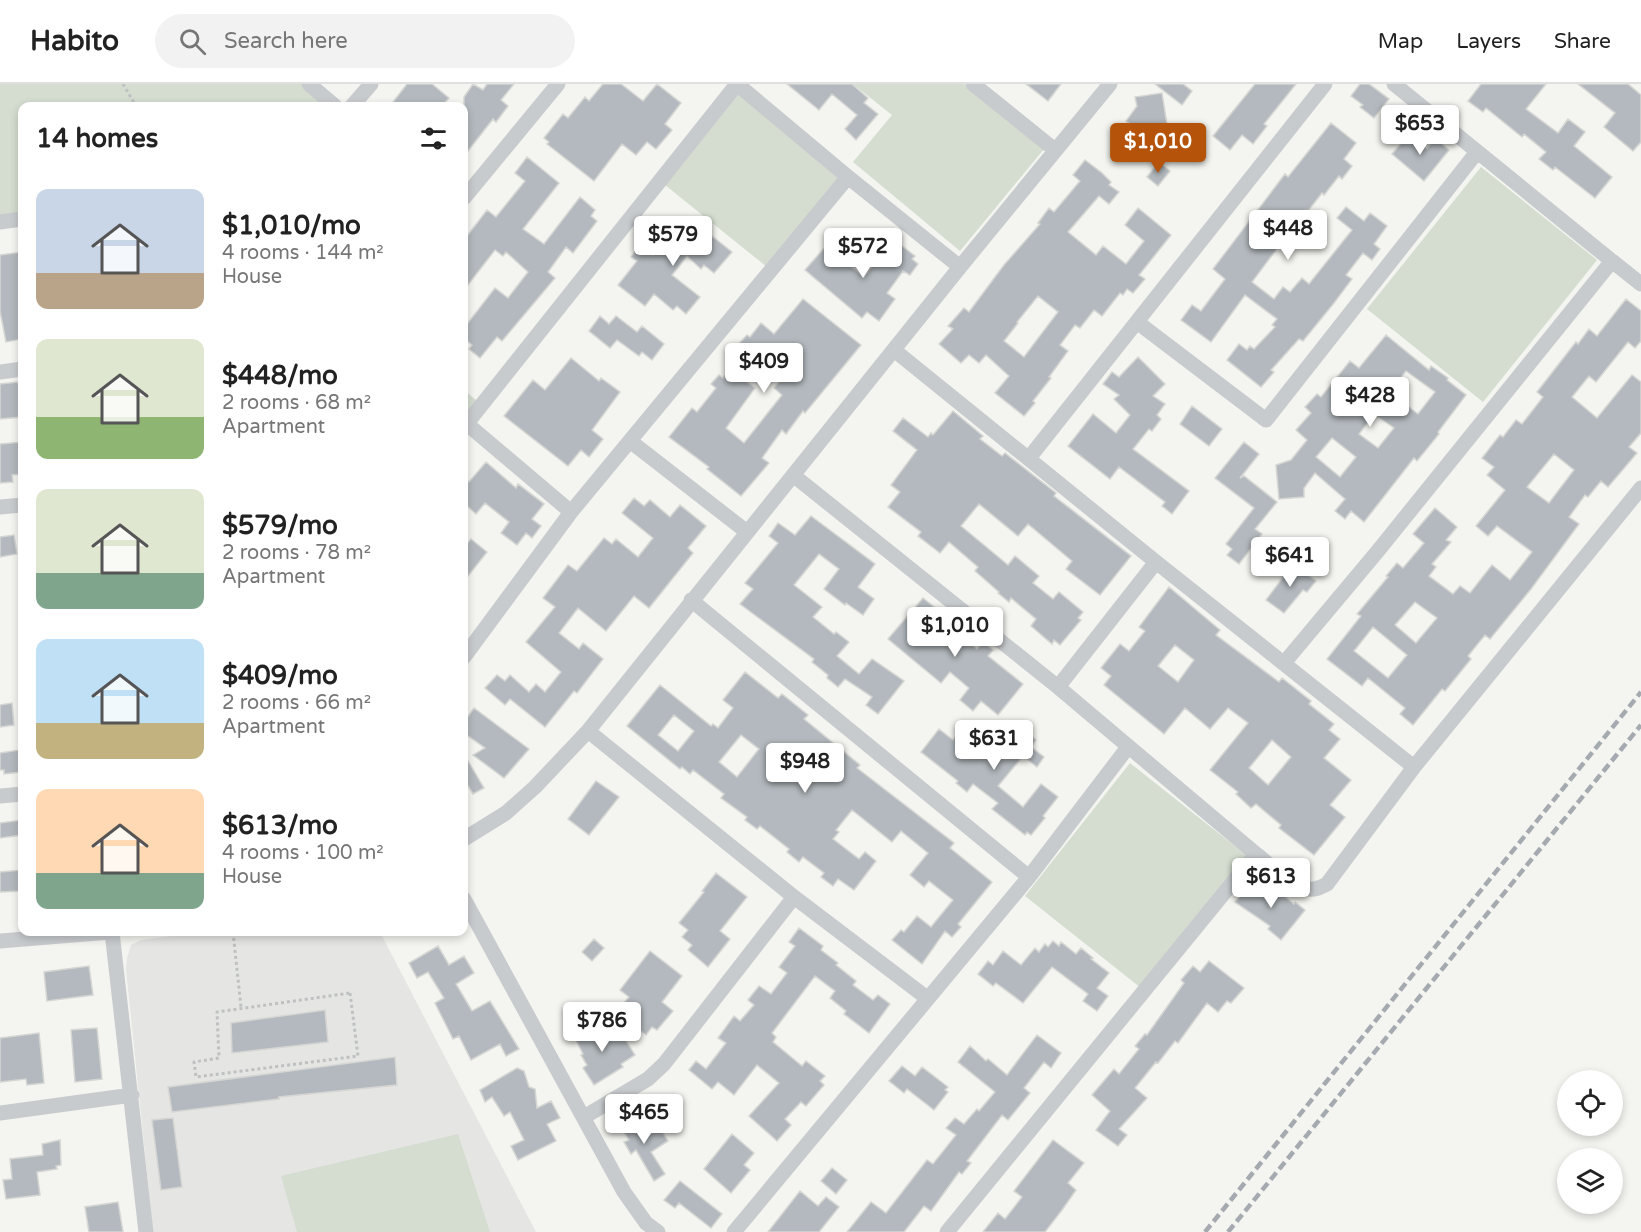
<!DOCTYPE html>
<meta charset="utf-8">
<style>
:root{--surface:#fff;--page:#f2f2f2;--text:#222;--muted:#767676;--line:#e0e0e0;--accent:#b45309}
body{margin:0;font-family:"Varela Round",sans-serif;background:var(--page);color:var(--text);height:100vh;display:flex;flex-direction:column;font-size:22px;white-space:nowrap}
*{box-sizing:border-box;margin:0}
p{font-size:20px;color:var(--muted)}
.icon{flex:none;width:33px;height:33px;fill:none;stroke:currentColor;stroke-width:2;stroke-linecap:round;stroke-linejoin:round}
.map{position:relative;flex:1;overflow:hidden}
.details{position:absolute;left:18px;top:18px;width:450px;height:834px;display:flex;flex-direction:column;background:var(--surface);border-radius:12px;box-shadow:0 3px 9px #0003}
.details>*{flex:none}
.buttons{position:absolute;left:1557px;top:986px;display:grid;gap:12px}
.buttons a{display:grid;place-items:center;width:66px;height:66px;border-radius:50%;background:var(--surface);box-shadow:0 3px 9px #0003;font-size:30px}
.price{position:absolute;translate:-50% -51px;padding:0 14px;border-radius:6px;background:#fff;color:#222;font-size:20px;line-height:39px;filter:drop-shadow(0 2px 3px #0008)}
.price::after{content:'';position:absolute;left:50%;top:36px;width:18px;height:14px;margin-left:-9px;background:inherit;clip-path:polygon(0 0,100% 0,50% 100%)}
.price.active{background:var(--accent);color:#fff}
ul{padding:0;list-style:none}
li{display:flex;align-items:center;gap:18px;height:150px;padding:0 18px}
li span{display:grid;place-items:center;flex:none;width:168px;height:120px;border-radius:12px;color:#555}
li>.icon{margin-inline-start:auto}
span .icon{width:72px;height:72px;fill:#fffc;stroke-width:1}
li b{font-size:26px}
h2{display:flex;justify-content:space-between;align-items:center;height:72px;padding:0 18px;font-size:26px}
header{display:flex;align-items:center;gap:36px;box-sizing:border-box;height:84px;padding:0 30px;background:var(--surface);border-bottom:2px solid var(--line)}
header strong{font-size:28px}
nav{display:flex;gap:33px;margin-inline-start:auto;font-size:21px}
.search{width:420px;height:54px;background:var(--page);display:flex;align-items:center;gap:15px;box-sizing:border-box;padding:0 21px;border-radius:33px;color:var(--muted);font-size:22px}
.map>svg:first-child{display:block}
.built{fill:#e5e6e3}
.green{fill:#d4ddd0}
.building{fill:#b3b9be;stroke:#d5d6d3;stroke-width:1.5;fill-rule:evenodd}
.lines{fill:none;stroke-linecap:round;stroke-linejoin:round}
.path{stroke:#bec0c2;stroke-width:3;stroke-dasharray:3 3;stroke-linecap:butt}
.minor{stroke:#c8cbce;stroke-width:15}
.rail{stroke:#a5aab0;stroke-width:4.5;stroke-dasharray:9 4.5;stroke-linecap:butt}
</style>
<header>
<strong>Habito</strong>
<div class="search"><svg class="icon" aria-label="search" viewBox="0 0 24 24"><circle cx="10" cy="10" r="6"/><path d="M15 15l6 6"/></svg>Search here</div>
<nav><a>Map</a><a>Layers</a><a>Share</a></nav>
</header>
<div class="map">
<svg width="1641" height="1148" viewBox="0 0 1641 1148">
<rect width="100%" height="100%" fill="#f4f5f0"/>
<!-- built -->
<path class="built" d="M201 848H380L536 1148H153L126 885 127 874 131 861 141 856Z"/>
<!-- green -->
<path class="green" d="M0 0H304L331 22H22V132L0 134Z
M853 0H964L1044 65 960 167 853 78 892 31Z
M738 8 839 95 767 183 665 101Z
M1481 83 1597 176 1483 318 1367 225Z
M464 306 477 317 464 333Z
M1130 679 1246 771 1141 904 1025 812Z
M458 1050 490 1148H297L281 1092Z"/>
<!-- building -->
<path class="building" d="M407 0H432L449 14 442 22H390Z
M473 0 483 6 487 0H514L501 16 508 22 496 38 493 35 464 72V13Z
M603 0H621L643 17 657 0 681 19 665 40 672 46 656 65 647 58 636 71 622 60 594 97 547 60 549 58 544 54 563 30 568 34 585 13 589 17Z
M787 0H852L868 14 864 19 878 30 856 56 845 45 857 31 832 10 819 26Z
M1026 0H1061L1048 17Z
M1155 0H1183L1192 7 1182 21Z
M1255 0H1296L1264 40 1267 42 1253 60 1242 51 1230 66 1213 52Z
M1360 0H1369L1389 15 1374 34 1360 23 1363 21 1351 12Z
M1481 0H1546L1526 25 1558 49 1568 35 1585 48 1574 62 1612 93 1595 114 1555 83 1553 86 1539 75 1546 68 1524 50 1522 53 1486 24 1483 28 1468 17Z
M1578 0H1628L1641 11V58L1633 67 1604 43 1615 29Z
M1162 9 1169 53 1142 58 1140 47 1126 37 1137 22 1135 13Z
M1331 39 1356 59 1344 75 1352 82 1342 95 1339 92 1324 111 1322 109 1308 127 1306 126 1252 198 1274 215 1283 203 1290 208 1302 194 1309 200 1352 146 1337 134 1346 123 1364 137 1370 129 1387 142 1374 160 1380 165 1372 176 1363 169 1346 191 1352 195 1334 219 1303 257 1299 255 1271 286 1274 288 1261 303 1227 276 1239 260 1247 266 1250 262 1254 265 1275 243 1272 241 1277 235 1245 211 1211 258 1181 236 1192 221 1201 227 1225 195 1213 185 1285 90 1288 93Z
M1409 50 1427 65 1435 54 1449 66 1424 97 1392 70Z
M527 73 559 99 523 145 544 160 580 113 595 126 591 132 597 137 573 169 566 163 548 188 555 194 502 257 497 253 480 274 469 265 472 261 464 254V244L495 204 508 214 528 188 506 168 503 172 495 166 464 206V156L487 126 496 133 525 97 515 89Z
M1085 76 1102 89 1111 98 1109 101 1119 108 1109 120 1099 112 1068 148 1096 171 1103 162 1126 180 1144 157 1125 141 1138 124 1171 151 1139 191 1145 195 1133 209 1127 205 1123 211 1120 209 1102 232 1094 226 1080 244 1075 241 1060 261 1068 267 1049 293 1051 294 1033 317 1035 319 1024 332 995 309 1009 292 986 271 979 279 969 271 961 279 939 260 953 245 948 242 964 224 969 228 1004 181 1040 140 1038 139 1049 124 1054 128 1080 97 1073 91ZM1038 212 1058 228 1024 273 1004 257 1018 239 1017 238Z
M1159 78 1170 87 1158 102 1147 93Z
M683 134 710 155 712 152 732 168 714 189 704 181 701 185 687 172 672 191 700 213 686 230 677 222 673 226 654 210 645 222 618 201 637 177 631 173 640 161 653 171Z
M893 155 915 172 912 175 918 180 910 191 903 187 887 209 895 215 879 237 867 228 862 234 805 186 826 162 864 193Z
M22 168V255L6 258 0 227V171Z
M803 215 861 261 805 329 803 327 786 350 782 346 762 374 769 379 741 412 707 385 709 383 669 353 692 324 697 328 716 304 711 300 719 291 723 294 740 272 733 266 747 251 750 253 761 239 774 250ZM762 269 786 289 774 304 782 311 744 359 726 344 755 304 742 294Z
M1626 215 1641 227V257L1635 264 1628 258 1596 298 1589 292 1572 313 1597 334 1632 291 1641 298V349L1629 363 1637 369 1608 403 1601 397 1588 413 1585 411 1569 433 1579 440 1531 505 1490 555 1485 551 1468 572 1471 575 1445 607 1442 605 1413 641 1400 630 1405 624 1368 594 1362 602 1327 575 1361 532 1357 530 1388 493 1386 492 1397 479 1403 484 1424 459 1413 450 1435 424 1457 443 1446 456 1451 458 1432 480 1436 483 1429 492 1453 510 1460 502 1470 509 1492 481 1510 496 1514 491 1532 468 1497 442 1488 452 1476 442 1505 406 1487 391 1494 383 1482 374 1500 351 1503 353 1516 336 1522 340 1543 313 1537 308 1576 258 1578 260 1589 245 1597 252ZM1554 370 1574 386 1549 419 1527 403ZM1415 518 1437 534 1416 559 1395 541ZM1373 543 1407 571 1388 594 1354 567Z
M600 232 609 240 616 232 637 248 642 242 664 260 652 276 642 268 639 272 617 256 610 264 589 247Z
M1386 251 1429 286 1431 282 1448 294 1447 296 1466 311 1438 348 1439 350 1417 377 1414 374 1364 438 1351 427 1345 435 1335 427 1345 415 1315 389 1304 404V413L1279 415 1276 381 1291 376 1307 356 1296 346 1311 329 1305 323 1317 310 1321 313 1350 277 1359 284ZM1406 287 1435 308 1418 330 1389 308ZM1374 330 1394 344 1378 364 1359 350ZM1332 354 1356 373 1340 393 1316 373Z
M1138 273 1165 300 1153 312 1165 320 1157 331 1161 335 1152 347 1149 345 1133 365 1189 407 1172 430 1162 422 1165 418 1119 383 1110 395 1068 362 1093 330 1116 349 1130 331 1114 315 1119 311 1103 300 1112 288 1119 293Z
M571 274 599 297 601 294 620 308 592 346 603 355 589 373 581 366 568 382 504 332 533 296 545 306Z
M18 298 19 303H22V333L0 335V300Z
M1192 322 1222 345 1209 362 1180 340Z
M953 327 983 352 980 355 1002 372 1005 369 1056 409 1054 412 1131 472 1100 511 1066 485 1072 477 1028 440 1018 452 979 420 961 442 1008 481 1015 472 1039 492 1033 499 1053 515 1059 508 1083 528 1078 534 1081 536 1060 561 1054 556 1052 560 1031 542 1036 535 1011 514 1009 518 998 509 999 508 975 487 978 483 949 458 940 469 918 452 921 448 888 423 900 408 891 401 917 366 893 347 903 334 928 353 931 349 933 351Z
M22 358V390L12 391 13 398 0 399V360Z
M1244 358 1259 370 1240 394 1244 392 1277 418 1255 445 1262 450 1239 480 1227 471 1232 465 1226 460 1254 424 1215 394Z
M486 378 516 404 518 400 544 420 532 435 541 442 532 454 526 449 517 461 501 449 509 438 485 419 476 430 464 419V393L469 398Z
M634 414 644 422 650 416 670 433 680 421 706 442 688 464 693 469 649 524 634 512 606 547 578 524 559 549 579 565 583 559 603 575 577 609 574 607 545 643 510 615 505 621 485 604 497 591 505 597 510 591 529 608 536 600 545 608 561 588 526 558 555 523 543 514 568 481 577 487 604 454 612 460 616 455 638 473 653 454 622 429Z
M811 432 875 480 858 503 874 515 863 531 846 519 845 521 824 505 839 485 819 470 794 501 822 523 813 533 834 550 836 548 849 558 837 572 859 590 872 575 904 597 878 630 866 621 872 613 845 595 838 603 827 594 828 591 812 578 814 575 740 520 753 505 745 499 778 459 769 452 778 439 795 451Z
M14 451 17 470 0 473V453Z
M471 455 487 468 464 497V463Z
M1293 480 1316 497 1307 508 1303 506 1284 529 1266 516Z
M1169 503 1220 546 1216 551 1279 598 1282 594 1311 617 1309 620 1334 640 1329 646 1340 655 1324 674 1351 696 1330 721 1345 733 1314 771 1279 744 1281 741 1256 720 1251 724 1236 710 1238 708 1210 686 1248 639 1228 624 1210 645 1185 624 1164 650 1104 601 1111 592 1101 584 1120 560 1129 567 1145 547 1139 543ZM1175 561 1194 576 1178 598 1158 582ZM1272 656 1291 673 1268 701 1249 684Z
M923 514 944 531 941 535 977 565 983 558 993 566 988 572 1023 600 998 631 981 617 973 627 960 616 969 604 950 588 941 599 888 555Z
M745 588 778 614 782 610 808 631 804 635 860 681 857 684 954 759 950 764 992 798 958 840 961 843 952 853 945 847 922 880 892 856 901 846 904 848 917 832 931 843 953 816 929 797 924 803 910 791 928 769 901 747 892 758 852 726 836 746 839 748 833 755 859 775 865 768 876 777 854 806 838 795 833 802 821 793 824 789 803 773 799 778 787 768 789 765 760 742 757 745 745 736 747 733 721 714 724 710 693 686 690 690 682 683 680 685 627 642 660 601 711 642 713 640 718 644 733 624 723 616ZM674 631 694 647 678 667 658 651ZM741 651 759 665 737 693 719 678Z
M12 619 14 641 0 643V621Z
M474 624 529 665 504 694 473 671 485 664 464 649V638Z
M1002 637 1022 653 1026 648 1036 656 1031 663 1044 673 1037 683 1023 672 998 702 1023 723 1041 700 1058 713 1043 732 1045 734 1031 751 1027 748 1025 751 992 725 998 719 973 700 967 708 956 699 958 697 921 668 939 645 953 656 958 650 979 665Z
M19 666 21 688 4 690V686H0V669Z
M464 670 484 704 473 710 464 695Z
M596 697 619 713 589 751 568 735Z
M22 736V751L0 754V739Z
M22 786V807L0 808V788Z
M716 789 747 813 720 847 730 855 708 883 688 866 692 861 682 853 688 846 679 839 704 808 702 807Z
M1269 800 1294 820 1295 818 1305 826 1281 856 1268 845 1270 842 1235 818 1247 803 1255 809 1259 803 1264 807Z
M799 844 823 862 821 866 838 879 836 881 856 897 853 901 873 916 878 911 890 920 869 949 844 930 846 927 830 914 835 907 815 892 772 949 776 953 773 958 802 982 806 977 825 992 820 997 824 1001 806 1022 801 1018 785 1035 791 1041 777 1057 749 1032 779 999 757 981 734 1011 718 998 712 1005 689 986 696 977 706 985 726 959 718 954 734 932 740 937 754 921 748 916 759 902 771 910 787 889 779 883 795 862 789 858Z
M594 855 604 864 592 877 582 868Z
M1053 857 1059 862 1061 858 1076 870 1081 864 1093 874 1091 875 1109 889 1097 904 1108 912 1097 927 1083 917 1088 910 1052 883 1023 919 996 899 993 902 978 890 988 877 993 881 1003 867 1021 881 1035 864 1039 868 1045 860 1048 863Z
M438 862 449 881 464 872 474 889 456 900 472 927 490 917 519 965 506 972 500 960 471 976 459 952 453 955 435 919 444 914 428 888 417 894 409 879Z
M650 867 682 892 662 918 673 927 657 946 652 943 646 951 617 927 629 913 620 906Z
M1209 877 1244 904 1231 919 1227 917 1218 928 1207 919 1178 959 1175 957 1158 979 1156 978 1135 1004 1147 1014 1119 1045 1127 1051 1118 1062 1096 1046 1110 1027 1092 1011 1114 985 1119 990 1139 965 1135 962 1145 950 1147 951 1184 899 1181 896 1193 882 1200 888Z
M89 882 93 911 47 917 44 888Z
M325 926 328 958 232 969 231 939Z
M590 940 598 957 618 944 635 971 621 980 623 983 594 1001 583 984 587 981 581 971 583 970 572 948Z
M97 944 102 995 75 998 71 946Z
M39 949 44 999 27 1001 26 995 0 998V954Z
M1037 951 1061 969 1051 984 1044 978 1024 1004 1030 1009 1008 1036 1002 1031 967 1077 971 1079 962 1090 959 1088 931 1127 924 1122 904 1148H847L871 1118 886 1129 927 1076 933 1080 956 1051 946 1044 955 1034 964 1040 977 1025 979 1027 995 1008 958 978 970 962 986 977 988 975 1007 991Z
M395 973 397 1001 279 1013V1015L172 1028 168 1003Z
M902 982 915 992 922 983 948 1003 945 1006 948 1008 934 1026 907 1005 904 1009 889 997Z
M517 984 524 987 529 1003 535 1005 537 1024 551 1017 560 1034 547 1040 556 1057 518 1076 511 1062 524 1056 510 1028 504 1032 492 1013 485 1018 480 1006Z
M637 1031 649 1051 660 1044 668 1057 651 1068 665 1090 654 1097 636 1066 631 1070 624 1058 629 1056 620 1041Z
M173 1034 182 1103 161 1106 152 1036Z
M732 1050 754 1069 744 1081 750 1086 731 1109 704 1085Z
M60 1056 61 1081 56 1082 57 1085 37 1088 40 1111 6 1115 3 1096 12 1095 10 1075 43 1071 42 1060Z
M1053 1056 1084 1079 1068 1099 1076 1106 1062 1126 1045 1148H983L998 1129 1005 1135 1022 1113 1014 1107Z
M832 1084 847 1096 836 1110 821 1097Z
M680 1097 722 1130 711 1144 679 1119 675 1124 664 1116Z
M800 1107 818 1122 826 1113 839 1123 819 1148H768Z
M118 1118 123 1148H89L85 1123Z"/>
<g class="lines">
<!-- path -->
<path class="path" d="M123 0 136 22
M233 848 241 923
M350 909 358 972 196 993 194 978 219 974 217 928Z"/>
<!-- minor -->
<path class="minor" d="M309 0 335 22
M737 0 848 93 960 183
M973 0 1055 66
M352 22 371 0
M464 114 558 0
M0 138 22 135
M1612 177 1641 200
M1137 238 1266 336 1477 68
M894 266 1156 478 1414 683
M0 288 22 285
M467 340 571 428
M464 343 737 0
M630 357 747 448
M1029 374 1325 0
M793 391 1058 603 1256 770 947 1148
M0 423 22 421
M691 516 1029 793
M464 573 571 428 848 93
M1284 579 1377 468 1612 177 1394 0
M1058 603 1156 478
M588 647 794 813 927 914
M0 712 22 710
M464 755 506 729 535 703 588 647 960 183 1110 0
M1256 770C1269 780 1293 803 1309 805 1316 806 1321 803 1327 800L1414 683 1641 404
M464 815 624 1108 646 1139 658 1148
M112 848 146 1148
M0 857 110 848
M0 1029 132 1011
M584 1033 648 995 664 980 794 813
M734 1148 1029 793 1128 663"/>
<!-- rail -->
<path class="rail" d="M1205 1148 1641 608
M1228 1148 1641 641"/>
</g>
</svg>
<div class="buttons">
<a><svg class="icon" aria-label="locate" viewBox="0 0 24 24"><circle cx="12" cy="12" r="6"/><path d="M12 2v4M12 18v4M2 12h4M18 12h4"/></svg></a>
<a><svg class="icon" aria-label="layers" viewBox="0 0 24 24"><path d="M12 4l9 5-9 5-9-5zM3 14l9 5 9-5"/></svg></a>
</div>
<b class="price" style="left:1420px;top:72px">$653</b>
<b class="price active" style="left:1158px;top:90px">$1,010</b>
<b class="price" style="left:1288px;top:177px">$448</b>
<b class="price" style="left:673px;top:183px">$579</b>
<b class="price" style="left:863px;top:195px">$572</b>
<b class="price" style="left:764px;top:310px">$409</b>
<b class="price" style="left:1370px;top:344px">$428</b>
<b class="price" style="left:1290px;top:504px">$641</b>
<b class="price" style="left:955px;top:574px">$1,010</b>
<b class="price" style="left:994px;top:687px">$631</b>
<b class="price" style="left:805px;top:710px">$948</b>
<b class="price" style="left:1271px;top:825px">$613</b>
<b class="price" style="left:602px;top:969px">$786</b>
<b class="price" style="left:644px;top:1061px">$465</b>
<section class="details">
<h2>14 homes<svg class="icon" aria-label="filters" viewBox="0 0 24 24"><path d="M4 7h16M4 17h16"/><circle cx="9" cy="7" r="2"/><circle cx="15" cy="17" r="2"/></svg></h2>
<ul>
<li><span style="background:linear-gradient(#c9d6e8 70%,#b9a48a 0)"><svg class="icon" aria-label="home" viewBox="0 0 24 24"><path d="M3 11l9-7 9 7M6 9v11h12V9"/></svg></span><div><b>$1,010/mo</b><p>4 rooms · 144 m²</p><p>House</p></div></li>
<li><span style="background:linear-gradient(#dfe7d0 65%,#8fb573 0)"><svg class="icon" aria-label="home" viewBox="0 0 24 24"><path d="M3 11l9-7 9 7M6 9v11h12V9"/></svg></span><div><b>$448/mo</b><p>2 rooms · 68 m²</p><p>Apartment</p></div></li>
<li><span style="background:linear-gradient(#dfe7d0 70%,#7fa58c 0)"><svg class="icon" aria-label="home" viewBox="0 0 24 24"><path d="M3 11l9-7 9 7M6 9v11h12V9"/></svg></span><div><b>$579/mo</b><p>2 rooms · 78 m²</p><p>Apartment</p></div></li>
<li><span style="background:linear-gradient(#bfe0f5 70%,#c2b280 0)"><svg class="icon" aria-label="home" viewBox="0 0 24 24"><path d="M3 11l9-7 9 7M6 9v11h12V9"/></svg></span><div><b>$409/mo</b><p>2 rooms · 66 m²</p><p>Apartment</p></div></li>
<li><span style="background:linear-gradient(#ffd9b3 70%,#7fa58c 0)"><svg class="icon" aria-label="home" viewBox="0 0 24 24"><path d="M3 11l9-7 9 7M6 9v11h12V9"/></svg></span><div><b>$613/mo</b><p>4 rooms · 100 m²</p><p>House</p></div></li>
</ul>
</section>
</div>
